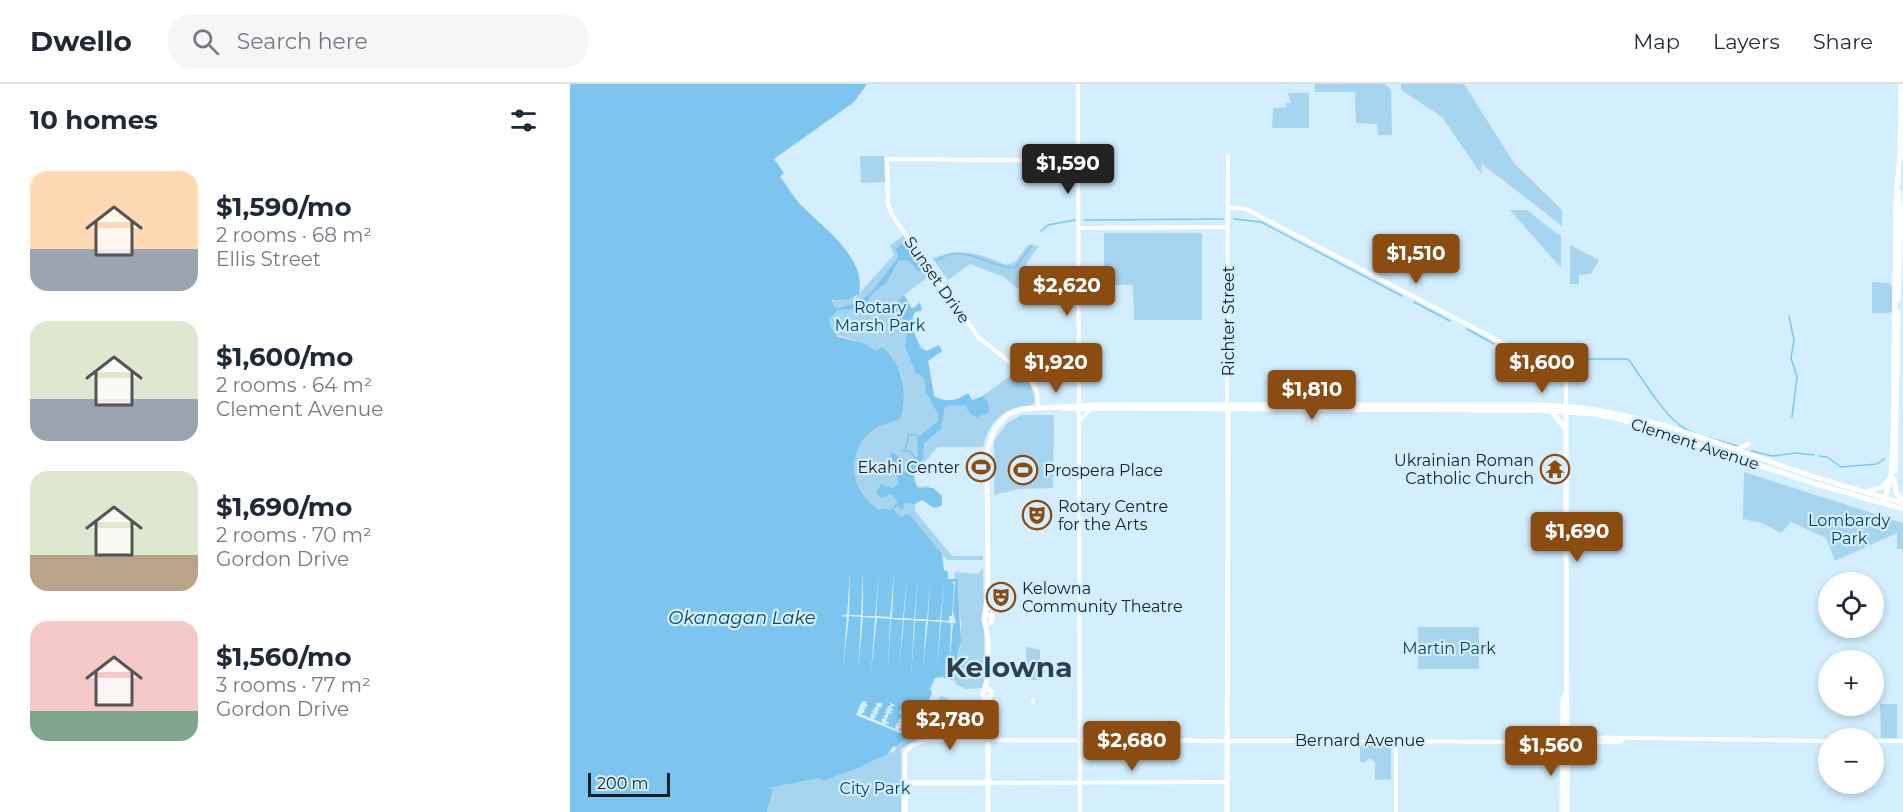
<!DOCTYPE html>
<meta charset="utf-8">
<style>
:root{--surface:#fff;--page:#f6f6f7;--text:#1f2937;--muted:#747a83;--line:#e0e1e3;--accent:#8b4c12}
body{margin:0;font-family:Montserrat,sans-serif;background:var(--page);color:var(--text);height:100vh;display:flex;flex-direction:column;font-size:22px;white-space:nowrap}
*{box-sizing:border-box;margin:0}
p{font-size:20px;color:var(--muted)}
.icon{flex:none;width:33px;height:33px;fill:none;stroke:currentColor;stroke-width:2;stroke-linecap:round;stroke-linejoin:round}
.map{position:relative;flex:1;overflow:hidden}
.details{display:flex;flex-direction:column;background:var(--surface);width:570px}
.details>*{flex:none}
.buttons{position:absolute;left:1248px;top:488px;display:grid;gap:12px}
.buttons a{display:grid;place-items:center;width:66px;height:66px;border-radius:50%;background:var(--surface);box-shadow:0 3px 9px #0003;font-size:30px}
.scale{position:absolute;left:18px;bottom:15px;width:82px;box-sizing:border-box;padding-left:6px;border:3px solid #162025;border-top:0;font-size:16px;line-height:21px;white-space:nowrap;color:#162025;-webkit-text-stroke:4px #d3eefe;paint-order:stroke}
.price{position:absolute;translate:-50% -51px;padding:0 14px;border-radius:6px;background:var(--accent);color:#fff;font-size:20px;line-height:39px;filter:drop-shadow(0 2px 3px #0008)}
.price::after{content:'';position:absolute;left:50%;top:36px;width:18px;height:14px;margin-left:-9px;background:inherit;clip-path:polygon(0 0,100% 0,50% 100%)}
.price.selected{background:#222;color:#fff}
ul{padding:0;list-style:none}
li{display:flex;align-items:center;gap:18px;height:150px;padding:0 30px}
li span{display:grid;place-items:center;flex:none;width:168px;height:120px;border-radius:18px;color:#555}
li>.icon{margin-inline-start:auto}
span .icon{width:72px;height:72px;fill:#fffc;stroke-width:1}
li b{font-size:26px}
h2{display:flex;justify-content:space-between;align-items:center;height:72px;padding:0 30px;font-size:26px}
header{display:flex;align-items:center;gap:36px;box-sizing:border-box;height:84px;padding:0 30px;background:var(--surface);border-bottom:2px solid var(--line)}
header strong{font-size:28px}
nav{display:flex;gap:33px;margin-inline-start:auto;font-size:21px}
.search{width:420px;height:54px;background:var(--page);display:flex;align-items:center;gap:15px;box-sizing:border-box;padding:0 21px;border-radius:24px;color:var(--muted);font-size:22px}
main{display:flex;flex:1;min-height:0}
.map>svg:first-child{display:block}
.green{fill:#a7d4ef}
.water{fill:#7dc5ef}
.pier{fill:#d3eefe}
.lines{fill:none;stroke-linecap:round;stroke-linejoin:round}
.stream{stroke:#7dc5ef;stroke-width:1.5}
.minor{stroke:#fff;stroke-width:4}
.major{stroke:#fff;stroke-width:5}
.labels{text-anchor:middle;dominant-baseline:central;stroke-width:4.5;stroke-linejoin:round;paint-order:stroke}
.street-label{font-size:16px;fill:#162025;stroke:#d3eefe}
.park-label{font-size:16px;fill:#003f5b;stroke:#d3eefe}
.poi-label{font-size:16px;fill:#162025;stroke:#d3eefe;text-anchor:start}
.water-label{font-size:18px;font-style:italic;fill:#0d4965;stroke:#d3eefe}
.town-label{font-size:28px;font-weight:bold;fill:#2b414e;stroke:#d3eefe}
</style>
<header>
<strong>Dwello</strong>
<div class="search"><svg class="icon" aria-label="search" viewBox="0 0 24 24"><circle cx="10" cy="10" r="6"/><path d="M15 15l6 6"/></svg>Search here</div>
<nav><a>Map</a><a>Layers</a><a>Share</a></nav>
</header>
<main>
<section class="details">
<h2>10 homes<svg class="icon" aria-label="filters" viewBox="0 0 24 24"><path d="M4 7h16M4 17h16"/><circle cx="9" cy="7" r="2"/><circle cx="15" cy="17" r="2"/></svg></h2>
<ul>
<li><span style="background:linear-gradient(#ffd9b3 65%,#9aa5b1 0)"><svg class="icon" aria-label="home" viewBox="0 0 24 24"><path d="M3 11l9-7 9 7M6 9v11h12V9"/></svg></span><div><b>$1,590/mo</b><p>2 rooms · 68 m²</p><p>Ellis Street</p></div></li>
<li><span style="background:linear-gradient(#dfe7d0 65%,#9aa5b1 0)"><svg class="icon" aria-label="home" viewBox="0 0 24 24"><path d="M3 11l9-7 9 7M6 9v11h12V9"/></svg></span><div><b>$1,600/mo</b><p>2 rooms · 64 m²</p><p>Clement Avenue</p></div></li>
<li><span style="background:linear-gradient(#dfe7d0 70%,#b9a48a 0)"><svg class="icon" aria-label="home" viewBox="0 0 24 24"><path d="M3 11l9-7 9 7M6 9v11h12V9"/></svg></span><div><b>$1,690/mo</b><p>2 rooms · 70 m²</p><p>Gordon Drive</p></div></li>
<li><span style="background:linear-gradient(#f6c9c9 75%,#7fa58c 0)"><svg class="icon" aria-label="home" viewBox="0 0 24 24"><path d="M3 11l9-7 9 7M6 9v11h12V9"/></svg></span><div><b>$1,560/mo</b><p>3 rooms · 77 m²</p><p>Gordon Drive</p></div></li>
</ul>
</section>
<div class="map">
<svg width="1333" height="728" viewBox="0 0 1333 728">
<rect width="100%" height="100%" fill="#d3eefe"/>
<!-- green -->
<path class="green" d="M745 0H815L821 6 822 51H808L807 40 786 39 785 8H745Z
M831 0H894L944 79 992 126V142L912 80 911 90 872 33 831 6Z
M718 9H739V44H702L703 24 716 23V19H721Z
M290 72H314L315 98 291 99Z
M940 126H957L987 150 991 151V184Z
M534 149H632V236H564L563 201H534Z
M333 152 362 190 334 211 342 225 350 219 352 226C350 227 344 228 343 230 338 238 348 264 357 267L369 261 372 267 358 277 364 312C374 319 388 317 398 309L401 316H407L447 287C458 294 466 306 464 320 458 322 452 322 445 324 427 330 417 345 413 363H368L344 389 347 403 358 402 372 412V421L367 424 352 416 345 420V427L382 472H413V476H377L339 431 330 433 319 426 309 427C304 421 297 417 292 410 277 390 283 358 305 345 313 339 322 339 331 334 338 311 334 279 312 264L306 267 294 259 267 251 260 241 261 219 265 215 285 214 324 171 320 161Z
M458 161 469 162 456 180 448 205 434 193 400 180 378 196 362 174C394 165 406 168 436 181L445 178Z
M1000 161 1029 176 1021 190 1009 191V200H1000Z
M1302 198 1319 199 1322 202V227L1319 229H1302Z
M451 331H484L483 404 448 405 424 411V357L436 340Z
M1174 388 1333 439V465H1327V449L1265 477 1256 454 1221 438 1211 449 1192 439 1173 435Z
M413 483 415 595 413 604 396 605 385 600 386 597 382 596 390 565 391 539 384 488 408 490Z
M848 543H909V585H848Z
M456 563 470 566V596H457Z
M371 612 382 617 375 632V650H356L331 665V728H197L202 705 199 704 249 693 253 697 285 686 326 666V661L336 653 335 649 338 650 345 644 347 635 359 620 365 621Z
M1310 620H1327V654H1311Z
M790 661 821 662V695L805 696V678L799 674 796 678H790Z"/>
<!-- water -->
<path class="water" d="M0 0H297L284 18 204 75 214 89 210 93C218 102 224 115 233 123 255 145 297 175 289 210L280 215 262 216 264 224C301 221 306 199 328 174L326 165 331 160 335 161 355 186 348 187 339 177 329 176 316 199 304 208 296 219 287 225 268 226 260 234V241L268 253 294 259 306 267 312 263C333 279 338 310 331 334 323 339 313 339 305 345 285 357 278 386 290 406 295 415 302 420 309 426L313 424 320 426 327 420 326 414 321 410 311 414 306 409 311 400 322 404 329 400 326 390 314 388 321 381V368L328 372 327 389 338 388 348 371 347 354 368 337V330L356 308 354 294 346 289 335 263 338 241 325 224 326 218 334 211 342 225 350 219 352 226 344 229C340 240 346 254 351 265L357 267 369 261 372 267 358 277 364 312C374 319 388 317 398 309L402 316 413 312 418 319 419 329 407 333 400 330 395 321 375 322 371 345 354 359 353 374 344 389V399L349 404H363L372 412V421L364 424 352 416 345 420 334 419 333 426 328 422 323 425 330 433 339 430 372 470 374 486 378 488V495H387L391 557 382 596 372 593 365 594 360 605 362 609C355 626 343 635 335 651L337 653 325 663 323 662 318 670 284 686 253 697 249 694 198 704 203 705 197 728H0Z"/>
<!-- pier -->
<path class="pier" d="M280 488 279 531H291L293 488V532H305L309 489 306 532 320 533 324 489 322 534H333L337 492 334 534 344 535 348 496 345 535H357L360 499 358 536H370L374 499 371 536 379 537V532H382L384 500 381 497 385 498 383 527 386 539H383L379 586 381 539 371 538 367 587 370 538 358 537 353 583 356 537H345L341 594 344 536H334L329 587 333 536 321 535 318 588 320 535 307 534 301 588 305 534 293 533 288 586 291 533 279 532 273 585 277 533 270 532 277 530Z
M292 617 300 618H296L298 623 295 622 296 626 293 624 295 628 291 630 301 634 300 630 304 629 301 627 305 626 303 624 307 623 305 619H313L311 624 308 623 310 627 307 626 308 630 304 631 307 633 303 635 313 639 311 635 315 634 313 632 317 630 314 628 318 627 315 625 319 624 317 623 321 621 319 618 326 622H322L321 624 324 626 320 627 323 629H319L323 632 319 630 317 633 321 636 317 634 316 637 320 640H314L326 645 325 641H328L326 639 330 638 327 636 331 635 328 632 331 634 332 631 329 629 331 624V629L333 630 335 625 334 630 337 631 340 627 337 635 333 634 335 638 331 637 333 641 330 640 332 644 328 645 335 651 286 631Z"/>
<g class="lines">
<!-- stream -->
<path class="stream" d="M664 135 691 138 832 212
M514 136 653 135
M471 147 478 141 505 136
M367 177C392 156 420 185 445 184L462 161
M844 218 880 237
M1219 232 1224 256 1221 274 1227 293 1222 333
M897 245 924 260
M933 264 988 293
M1001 275H1058C1074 296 1092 330 1114 344 1129 353 1151 357 1168 362
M335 366 339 350 349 352
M332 367H340L345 374
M1181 367 1203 372 1226 369 1244 371
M1249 372 1257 373 1271 383 1307 380 1314 375
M465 584 468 591"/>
<!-- minor -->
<path class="minor" d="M508 0 510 728
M658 123 676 125 996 292V322
M509 144 658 143
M657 321 658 72
M468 323 467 308 460 294 409 254 322 131 318 120 317 75 508 77
M510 336 521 325
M463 618V616
M603 656H622
M960 656 997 653 1258 657
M826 657V728
M1304 657H1333
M335 699V669L342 661 358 656 1049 658 1054 655
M418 699 657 698"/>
<!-- major -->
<path class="major" d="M1328 216 1331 136 1329 108
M491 324 967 326 1024 330 1049 335 1246 400 1333 425
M996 326 997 728
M981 327 994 343
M1167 365 1178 360
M1325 387 1328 228
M1324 395 1326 408 1333 418
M1297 408 1312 403 1320 395
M1314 417 1321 394 1323 360 1326 117 1330 69 1331 0
M416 531 423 532 421 539
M415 606 419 605 422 609 420 613 415 614
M335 728V699H418
M418 728V634L413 610 418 592V554L414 535 418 511 417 367 424 345 437 331 452 325 524 321H966C1054 322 1128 352 1210 381 1251 396 1292 407 1333 419
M657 728 658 325
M992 728 993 615 995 611"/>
</g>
<!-- icons -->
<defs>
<g id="stadium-ring" transform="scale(1.5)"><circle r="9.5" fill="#d3eefe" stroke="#8b4c12" stroke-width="1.5"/><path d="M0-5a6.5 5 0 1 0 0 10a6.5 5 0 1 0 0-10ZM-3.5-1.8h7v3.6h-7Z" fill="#8b4c12"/></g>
<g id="temple-ring" transform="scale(1.5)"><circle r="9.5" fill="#d3eefe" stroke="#8b4c12" stroke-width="1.5"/><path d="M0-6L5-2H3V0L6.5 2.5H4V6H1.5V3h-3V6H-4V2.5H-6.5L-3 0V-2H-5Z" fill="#8b4c12"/></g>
<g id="theatre-ring" transform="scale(1.5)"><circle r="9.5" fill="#d3eefe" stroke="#8b4c12" stroke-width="1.5"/><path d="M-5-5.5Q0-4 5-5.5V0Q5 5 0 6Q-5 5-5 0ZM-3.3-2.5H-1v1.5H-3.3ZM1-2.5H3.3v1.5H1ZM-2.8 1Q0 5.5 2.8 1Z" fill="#8b4c12"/></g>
</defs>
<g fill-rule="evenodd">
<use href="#stadium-ring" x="411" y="383"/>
<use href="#temple-ring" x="985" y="385"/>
<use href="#stadium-ring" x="453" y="386"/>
<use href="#theatre-ring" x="467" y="431"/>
<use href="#theatre-ring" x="431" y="513"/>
</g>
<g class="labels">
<!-- street labels -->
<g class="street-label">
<text transform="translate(367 196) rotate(55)">Sunset Drive</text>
<text transform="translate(658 237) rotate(-90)">Richter Street</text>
<text transform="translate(1125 360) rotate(18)">Clement Avenue</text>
<text x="790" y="656">Bernard Avenue</text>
</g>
<!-- park labels -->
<g class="park-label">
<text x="310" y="223">Rotary<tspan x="310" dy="18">Marsh Park</tspan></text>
<text x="1279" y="436">Lombardy<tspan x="1279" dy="18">Park</tspan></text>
<text x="879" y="564">Martin Park</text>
<text x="305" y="704">City Park</text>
</g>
<!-- poi labels -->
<g class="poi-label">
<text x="964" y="376" text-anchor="end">Ukrainian Roman<tspan x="964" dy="18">Catholic Church</tspan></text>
<text x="390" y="383" text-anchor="end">Ekahi Center</text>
<text x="474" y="386">Prospera Place</text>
<text x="488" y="422">Rotary Centre<tspan x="488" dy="18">for the Arts</tspan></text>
<text x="452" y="504">Kelowna<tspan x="452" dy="18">Community Theatre</tspan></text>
</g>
<!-- water labels -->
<g class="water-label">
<text x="172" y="534">Okanagan Lake</text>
</g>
<!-- town labels -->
<g class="town-label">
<text x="439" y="583">Kelowna</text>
</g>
</g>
</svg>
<div class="buttons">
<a><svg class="icon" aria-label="locate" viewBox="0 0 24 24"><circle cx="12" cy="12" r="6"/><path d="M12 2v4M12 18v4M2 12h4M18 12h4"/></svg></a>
<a>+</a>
<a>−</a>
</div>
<div class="scale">200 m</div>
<b class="price selected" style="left:498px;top:111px">$1,590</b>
<b class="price" style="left:846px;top:201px">$1,510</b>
<b class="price" style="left:497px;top:233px">$2,620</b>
<b class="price" style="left:486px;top:310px">$1,920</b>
<b class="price" style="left:972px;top:310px">$1,600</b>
<b class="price" style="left:742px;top:337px">$1,810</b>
<b class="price" style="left:1007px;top:479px">$1,690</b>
<b class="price" style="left:380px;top:667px">$2,780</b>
<b class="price" style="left:562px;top:688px">$2,680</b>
<b class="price" style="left:981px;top:693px">$1,560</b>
</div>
</main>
